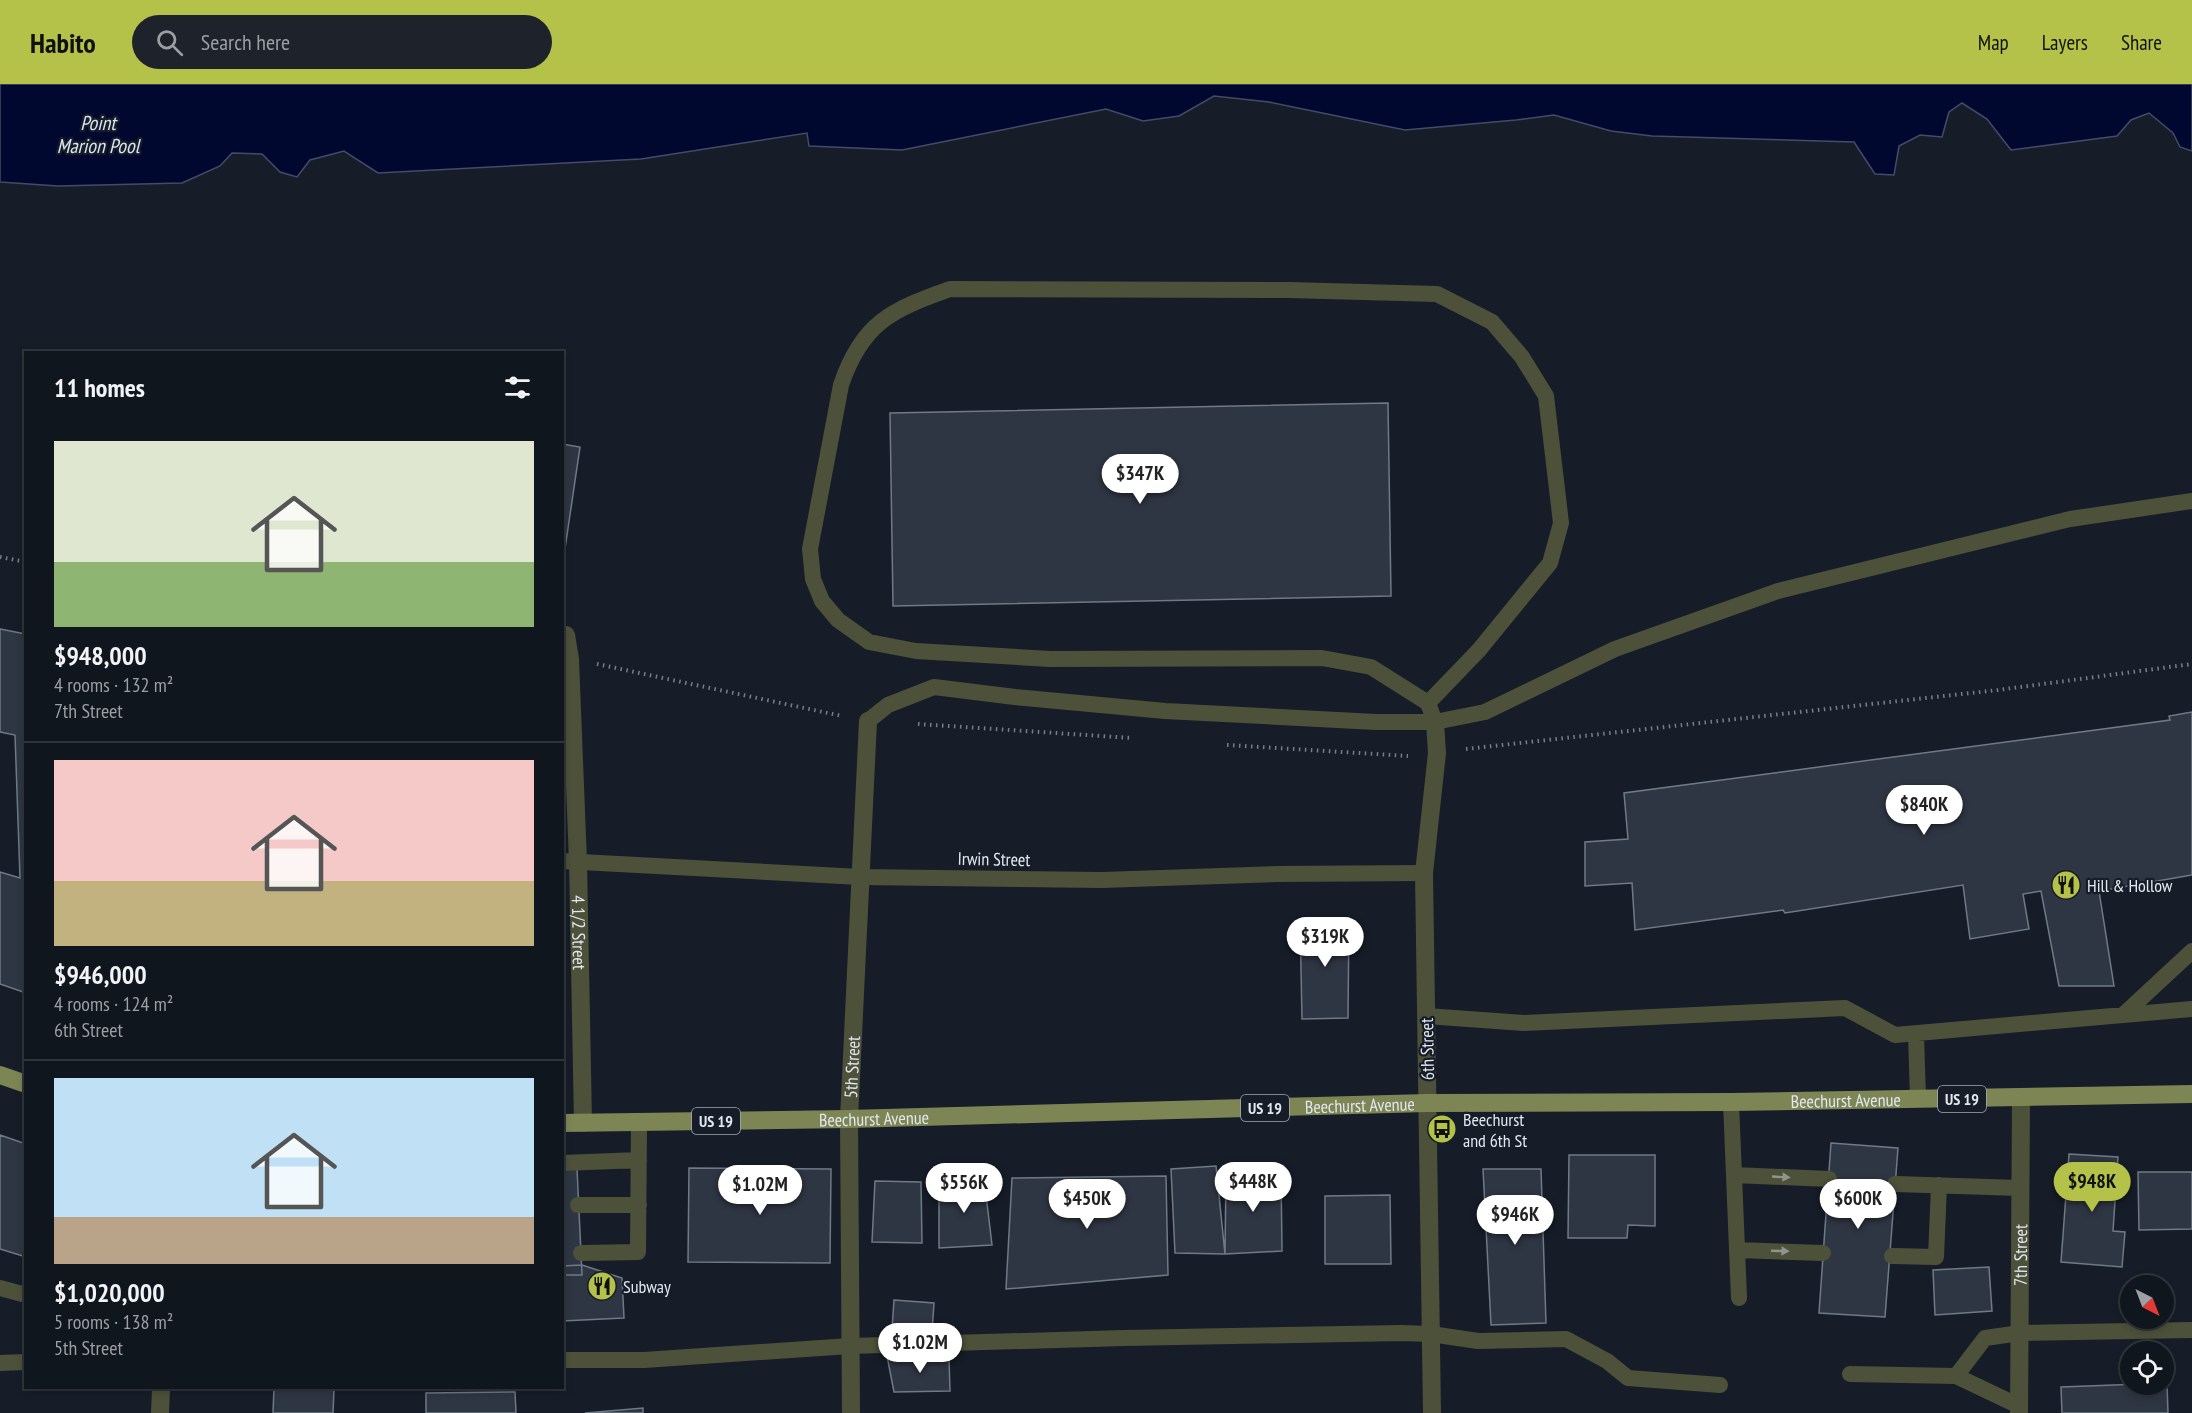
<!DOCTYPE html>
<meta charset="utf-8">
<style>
:root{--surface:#10161e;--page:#1e232b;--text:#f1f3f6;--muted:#9c9fa4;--line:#30353c;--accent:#b4c24a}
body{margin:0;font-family:"PT Sans Narrow",sans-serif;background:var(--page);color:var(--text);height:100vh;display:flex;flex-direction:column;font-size:22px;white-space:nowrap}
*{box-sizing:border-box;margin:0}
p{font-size:20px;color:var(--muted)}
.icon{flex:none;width:33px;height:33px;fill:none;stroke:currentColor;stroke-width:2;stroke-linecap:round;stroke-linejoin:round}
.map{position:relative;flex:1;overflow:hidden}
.panel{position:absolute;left:24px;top:267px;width:540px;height:1038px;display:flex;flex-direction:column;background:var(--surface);border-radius:0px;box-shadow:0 3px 9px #0003,0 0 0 2px var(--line)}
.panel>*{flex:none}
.needle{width:39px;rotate:138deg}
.tools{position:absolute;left:2120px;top:1191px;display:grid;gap:12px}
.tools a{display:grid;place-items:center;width:54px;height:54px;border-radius:50%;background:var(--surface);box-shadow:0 3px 9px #0003,0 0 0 2px var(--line);font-size:30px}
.price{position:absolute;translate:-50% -51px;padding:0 14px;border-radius:21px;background:#fff;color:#222;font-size:20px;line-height:39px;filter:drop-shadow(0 2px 3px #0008)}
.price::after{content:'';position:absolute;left:50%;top:36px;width:18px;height:14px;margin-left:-9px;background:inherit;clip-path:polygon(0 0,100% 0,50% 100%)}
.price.selected{background:var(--accent);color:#111}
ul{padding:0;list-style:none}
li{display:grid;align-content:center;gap:12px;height:318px;padding:0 30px}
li+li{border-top:2px solid var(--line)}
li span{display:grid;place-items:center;height:186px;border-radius:0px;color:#555}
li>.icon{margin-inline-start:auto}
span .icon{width:108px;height:108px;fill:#fffc;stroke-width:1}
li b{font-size:26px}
h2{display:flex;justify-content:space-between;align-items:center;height:72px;padding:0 30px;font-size:26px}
header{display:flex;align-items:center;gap:36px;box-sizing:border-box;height:84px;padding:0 30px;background:var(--accent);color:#111}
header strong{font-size:28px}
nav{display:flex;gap:33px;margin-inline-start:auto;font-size:21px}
.search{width:420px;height:54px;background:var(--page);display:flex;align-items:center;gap:15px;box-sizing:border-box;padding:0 21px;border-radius:33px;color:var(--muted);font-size:22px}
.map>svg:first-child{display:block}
.water{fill:#00082f;stroke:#444b69;stroke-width:1.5}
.building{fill:#2f3643;stroke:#707987;stroke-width:1.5}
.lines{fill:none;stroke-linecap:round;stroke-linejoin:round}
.path{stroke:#797f89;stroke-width:4;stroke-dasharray:1.5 4.5;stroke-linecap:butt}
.service{stroke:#4d513a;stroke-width:16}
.minor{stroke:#4d513a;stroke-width:18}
.primary{stroke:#7d8554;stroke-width:18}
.oneway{fill:#90948b}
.labels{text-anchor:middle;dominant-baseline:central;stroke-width:4.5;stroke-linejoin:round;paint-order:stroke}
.shield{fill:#161d28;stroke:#a5aab3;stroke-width:1.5}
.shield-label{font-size:16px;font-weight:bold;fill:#e2e7ef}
.street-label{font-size:18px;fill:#e2e7ef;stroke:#161d28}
.poi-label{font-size:18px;fill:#e2e7ef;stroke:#161d28;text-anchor:start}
.water-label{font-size:20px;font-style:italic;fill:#dae4f2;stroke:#161d28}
</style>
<header>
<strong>Habito</strong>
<div class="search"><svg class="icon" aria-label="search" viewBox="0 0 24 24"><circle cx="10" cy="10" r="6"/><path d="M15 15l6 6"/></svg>Search here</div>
<nav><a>Map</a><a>Layers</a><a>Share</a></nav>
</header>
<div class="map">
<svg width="2192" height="1329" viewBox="0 0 2192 1329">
<rect width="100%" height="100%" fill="#161d28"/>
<!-- water -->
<path class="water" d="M0 0H2192V67L2180 63 2173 49 2149 29 2131 36 2117 52 2011 66 1987 35 1962 19 1949 28 1942 53 1920 51 1899 62 1894 91 1875 90 1854 58 1652 52 1611 47 1554 31 1516 36 1405 46 1269 18 1214 12 1179 32 1143 37 1106 25 902 66 809 62 807 49 641 75 378 89 344 67 310 76 297 93 280 88 262 70 232 69 220 82 182 99 58 102 0 98Z"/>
<!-- building -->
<path class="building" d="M1388 319 1391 512 893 522 890 329Z
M562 360 580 363 562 485Z
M0 545 26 550V909L0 900V788L20 794 15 651 0 648Z
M2192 628V791L2099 807 2114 902H2059L2041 807 2023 810 2029 845 1970 855 1963 801 1785 829 1783 826 1635 846 1632 799 1585 802V758L1628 755 1624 709 2170 636 2169 632Z
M1349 834 1348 934 1302 935 1300 835Z
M0 1051 26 1060V1173L0 1165Z
M1831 1059 1898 1064 1885 1233 1819 1229Z
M2069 1070 2118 1073 2113 1147 2125 1148 2122 1183 2061 1178Z
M1569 1071H1655V1142L1628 1141 1627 1154H1568Z
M1216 1082 1225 1170 1175 1169 1171 1085Z
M577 1084 582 1191H562V1085Z
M689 1084 831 1085 830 1179 688 1178Z
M1483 1085H1541L1546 1239 1491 1241Z
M2138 1088H2192V1145L2139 1146Z
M1281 1089 1282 1167 1225 1170 1226 1090Z
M1166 1092 1168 1191 1006 1205 1012 1094Z
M984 1094 992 1161 939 1164V1097Z
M875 1097 921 1098 922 1159 872 1158Z
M1390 1111 1391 1180H1325V1112Z
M582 1181 622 1194 624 1234 562 1237V1182Z
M1989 1183 1992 1227 1935 1231 1933 1186Z
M894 1216 934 1219 932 1248 892 1245Z
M887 1272 949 1274 950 1307 894 1308Z
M2167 1299 2168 1329H2062L2061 1303Z
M274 1304 334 1305 333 1329H273Z
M515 1308 516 1329H426V1309Z
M643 1324V1329H585Z"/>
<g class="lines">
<!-- path -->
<path class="path" d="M0 473 26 478
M597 580 842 632
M918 640 1132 654
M1227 661 1408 672
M1466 665 1998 606 2192 580"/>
<!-- service -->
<path class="service" d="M1428 619 1371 583 1322 574 1050 575 916 567 869 558 838 536 822 517 813 495 810 465 841 301C862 239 891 226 950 205L1289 206 1437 210 1492 238 1522 273 1546 312 1561 439 1550 479 1479 566 1428 619 1435 638
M868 637 888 621 934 603 1015 613 1165 627 1376 638H1435L1485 628 1615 565 1778 507 2070 435 2192 417
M562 777 860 793 1102 796 1277 790 1424 789
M2123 931 2192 867
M1426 932 1524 939 1845 924 1895 951 2192 925
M1916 950 1918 1015
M1731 1018 1739 1214
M562 1079 639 1076
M1734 1091 1829 1095
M1895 1100 2020 1104
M578 1121H639
M1737 1166 1823 1169
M581 1169 638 1168 639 1038
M1892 1172 1936 1173 1939 1101
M0 1204 26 1211
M562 1276H644L850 1262 1124 1254 1402 1249 1431 1250 1478 1257 1566 1255 1607 1277 1628 1294 1720 1301
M0 1279 26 1278
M1850 1290 1956 1292 2019 1322
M1956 1292 1985 1254 2020 1249 2192 1246"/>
<!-- minor -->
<g class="minor">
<path id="s1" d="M566 551 570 575 578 778 583 1039"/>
<path d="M160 1329 161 1304"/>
<path id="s2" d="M851 1329 849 1035 868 637"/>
<path d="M1432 1329 1424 789 1437 669 1435 638"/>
<path id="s3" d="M2019 1329 2021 1014"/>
</g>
<!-- primary -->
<g class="primary">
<path d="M0 991 26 1000"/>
<path id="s4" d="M562 1039 849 1035 1427 1019 1731 1018 2192 1010"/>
</g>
</g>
<!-- one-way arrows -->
<defs><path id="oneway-solid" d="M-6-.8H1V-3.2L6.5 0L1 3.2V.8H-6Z" transform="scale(1.5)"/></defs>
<g class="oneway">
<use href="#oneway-solid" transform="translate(1781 1093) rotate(3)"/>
<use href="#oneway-solid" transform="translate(1780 1167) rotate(2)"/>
</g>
<!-- icons -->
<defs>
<g id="restaurant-disc" transform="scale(1.5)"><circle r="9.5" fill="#b4c24a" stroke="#161d28"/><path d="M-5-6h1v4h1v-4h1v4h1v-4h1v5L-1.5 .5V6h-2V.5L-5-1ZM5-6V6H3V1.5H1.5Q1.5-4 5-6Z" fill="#111"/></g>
<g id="bus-disc" transform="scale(1.5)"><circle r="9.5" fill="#b4c24a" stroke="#161d28"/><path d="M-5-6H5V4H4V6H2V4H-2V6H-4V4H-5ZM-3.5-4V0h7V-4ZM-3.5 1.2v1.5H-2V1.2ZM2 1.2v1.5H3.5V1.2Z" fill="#111"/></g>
</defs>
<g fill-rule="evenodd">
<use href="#restaurant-disc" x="2066" y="801"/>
<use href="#bus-disc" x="1442" y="1045"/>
<use href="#restaurant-disc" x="602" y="1202"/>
</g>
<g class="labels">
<!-- shield labels -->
<g class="shield">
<rect x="1938" y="1002" width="48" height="26" rx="4.5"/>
<rect x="1241" y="1011" width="48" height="26" rx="4.5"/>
<rect x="692" y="1024" width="48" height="26" rx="4.5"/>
</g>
<g class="shield-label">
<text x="1962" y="1015">US 19</text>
<text x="1265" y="1024">US 19</text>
<text x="716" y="1037">US 19</text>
</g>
<!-- street labels -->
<g class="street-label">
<text transform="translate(994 775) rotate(1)">Irwin Street</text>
<text stroke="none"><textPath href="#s1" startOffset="298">4 1/2 Street</textPath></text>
<text transform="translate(1427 965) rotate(-91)">6th Street</text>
<text stroke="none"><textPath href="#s2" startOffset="346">5th Street</textPath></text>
<text stroke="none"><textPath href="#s4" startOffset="1284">Beechurst Avenue</textPath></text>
<text stroke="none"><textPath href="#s4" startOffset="798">Beechurst Avenue</textPath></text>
<text stroke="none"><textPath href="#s4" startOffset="312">Beechurst Avenue</textPath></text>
<text stroke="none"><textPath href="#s3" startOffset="158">7th Street</textPath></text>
</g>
<!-- poi labels -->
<g class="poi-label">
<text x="2087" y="801">Hill &amp; Hollow</text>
<text x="1463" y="1035">Beechurst<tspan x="1463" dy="21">and 6th St</tspan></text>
<text x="623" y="1202">Subway</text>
</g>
<!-- water labels -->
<g class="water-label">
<text x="98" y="39">Point<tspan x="98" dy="23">Marion Pool</tspan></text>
</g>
</g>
</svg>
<div class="tools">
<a><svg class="needle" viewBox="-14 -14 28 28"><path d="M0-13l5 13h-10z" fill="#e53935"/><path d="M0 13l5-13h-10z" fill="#9c9fa4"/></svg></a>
<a><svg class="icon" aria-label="locate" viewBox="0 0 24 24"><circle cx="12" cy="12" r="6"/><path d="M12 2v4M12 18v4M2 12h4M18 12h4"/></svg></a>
</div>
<b class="price" style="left:1140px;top:421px">$347K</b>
<b class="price" style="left:1924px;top:752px">$840K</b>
<b class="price" style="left:1325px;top:884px">$319K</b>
<b class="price" style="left:1253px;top:1129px">$448K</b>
<b class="price selected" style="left:2092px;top:1129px">$948K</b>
<b class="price" style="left:964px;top:1130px">$556K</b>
<b class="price" style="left:760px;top:1132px">$1.02M</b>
<b class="price" style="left:1087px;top:1146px">$450K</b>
<b class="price" style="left:1858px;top:1146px">$600K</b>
<b class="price" style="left:1515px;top:1162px">$946K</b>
<b class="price" style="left:920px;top:1290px">$1.02M</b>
<section class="panel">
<h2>11 homes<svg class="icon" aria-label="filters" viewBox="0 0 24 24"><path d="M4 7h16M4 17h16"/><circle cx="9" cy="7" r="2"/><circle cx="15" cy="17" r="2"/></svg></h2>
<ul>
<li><span style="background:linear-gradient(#dfe7d0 65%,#8fb573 0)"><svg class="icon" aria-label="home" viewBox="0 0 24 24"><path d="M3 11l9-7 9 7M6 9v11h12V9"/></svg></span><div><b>$948,000</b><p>4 rooms · 132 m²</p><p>7th Street</p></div></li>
<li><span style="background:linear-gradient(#f6c9c9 65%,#c2b280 0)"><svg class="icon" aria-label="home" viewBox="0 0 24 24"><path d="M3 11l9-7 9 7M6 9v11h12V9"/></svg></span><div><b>$946,000</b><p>4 rooms · 124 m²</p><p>6th Street</p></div></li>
<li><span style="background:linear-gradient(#bfe0f5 75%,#b9a48a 0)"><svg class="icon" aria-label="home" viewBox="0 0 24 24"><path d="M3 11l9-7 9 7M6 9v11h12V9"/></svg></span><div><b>$1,020,000</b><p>5 rooms · 138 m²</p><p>5th Street</p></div></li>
</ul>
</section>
</div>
